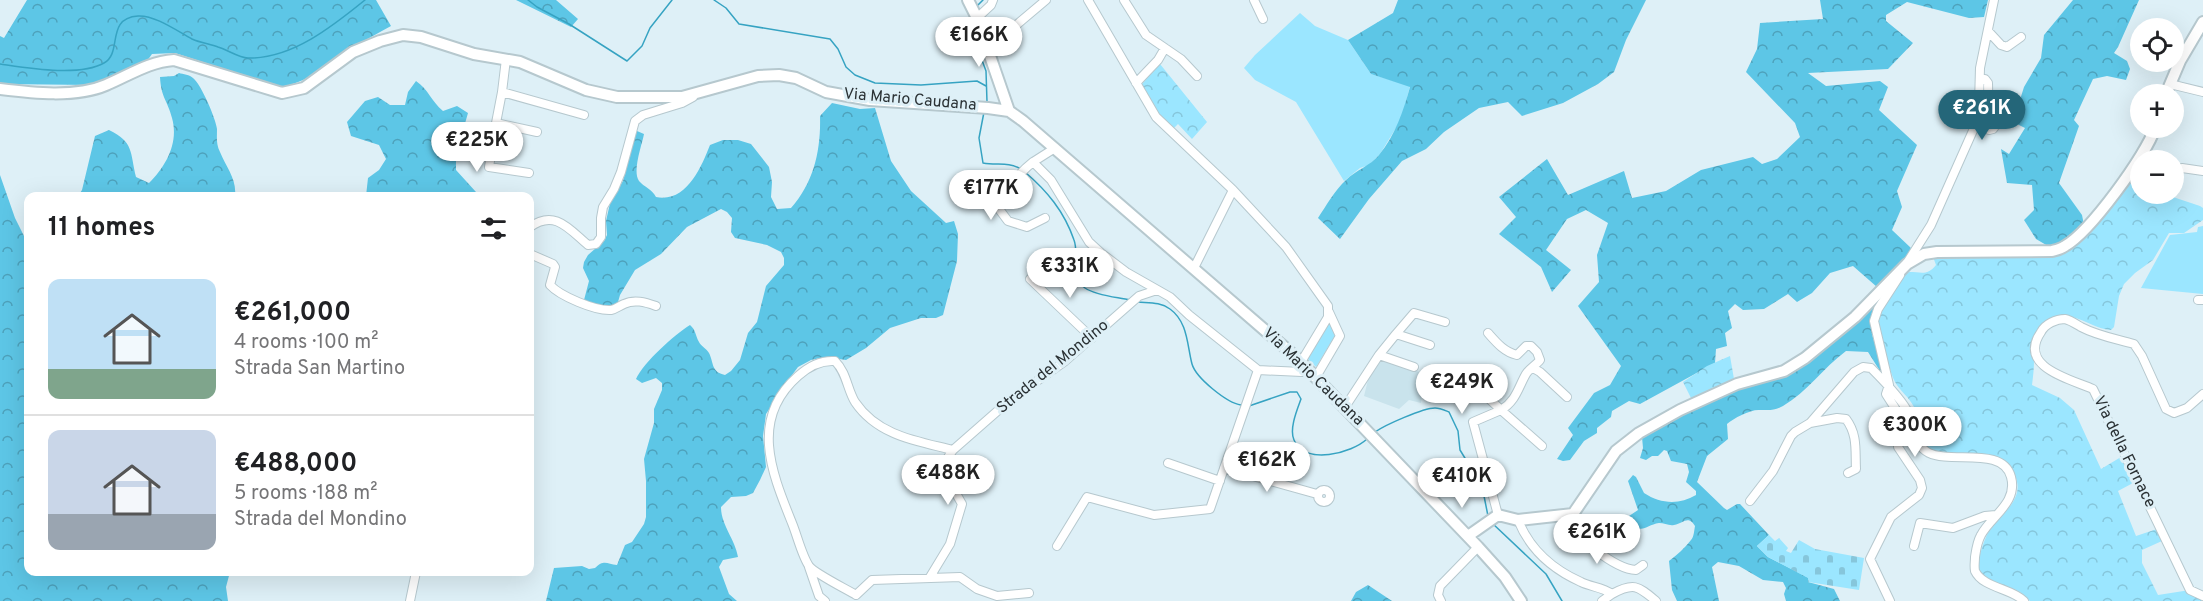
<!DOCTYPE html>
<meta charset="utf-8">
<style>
:root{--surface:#fff;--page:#f2f2f2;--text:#202124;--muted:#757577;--line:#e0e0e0;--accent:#246679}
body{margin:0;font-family:Overpass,sans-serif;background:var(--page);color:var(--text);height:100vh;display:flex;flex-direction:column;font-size:22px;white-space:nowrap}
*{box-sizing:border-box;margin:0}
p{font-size:20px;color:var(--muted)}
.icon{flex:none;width:33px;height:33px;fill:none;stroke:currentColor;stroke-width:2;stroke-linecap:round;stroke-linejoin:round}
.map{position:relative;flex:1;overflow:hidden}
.panel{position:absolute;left:24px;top:192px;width:510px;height:384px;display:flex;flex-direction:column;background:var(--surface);border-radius:12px;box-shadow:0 6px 24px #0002}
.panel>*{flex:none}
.controls{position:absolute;left:2130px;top:18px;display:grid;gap:12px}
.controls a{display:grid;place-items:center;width:54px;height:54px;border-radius:50%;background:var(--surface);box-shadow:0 6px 24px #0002;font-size:30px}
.price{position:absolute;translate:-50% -51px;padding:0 14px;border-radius:21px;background:#fff;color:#222;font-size:20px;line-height:39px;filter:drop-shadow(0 2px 3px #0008)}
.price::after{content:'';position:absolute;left:50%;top:36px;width:18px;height:14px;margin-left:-9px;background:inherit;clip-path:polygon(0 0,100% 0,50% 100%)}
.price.on{background:var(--accent);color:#fff}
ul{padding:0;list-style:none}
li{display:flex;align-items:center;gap:18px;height:150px;padding:0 24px}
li+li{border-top:2px solid var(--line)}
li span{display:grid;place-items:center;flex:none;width:168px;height:120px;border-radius:12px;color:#555}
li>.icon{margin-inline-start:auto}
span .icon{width:72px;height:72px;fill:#fffc;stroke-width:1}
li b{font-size:26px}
h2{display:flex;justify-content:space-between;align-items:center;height:72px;padding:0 24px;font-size:26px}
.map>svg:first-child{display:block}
.built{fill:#c9e3ec}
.grass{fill:#9be6ff}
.forest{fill:url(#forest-crowns)}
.cemetery{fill:url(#cemetery-stones)}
.park{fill:url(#park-crowns)}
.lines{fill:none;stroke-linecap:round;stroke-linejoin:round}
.stream{stroke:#36a3c2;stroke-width:1.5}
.street-casing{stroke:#b6c8ce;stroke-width:10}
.secondary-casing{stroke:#b6c8ce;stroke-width:14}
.street{stroke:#fff;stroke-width:8}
.secondary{stroke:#fff;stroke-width:10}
.labels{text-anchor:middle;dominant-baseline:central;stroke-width:6;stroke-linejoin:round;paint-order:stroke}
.street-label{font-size:16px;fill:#2a3134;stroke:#def0f7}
</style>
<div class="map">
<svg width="2203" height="601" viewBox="0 0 2203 601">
<defs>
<pattern id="forest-crowns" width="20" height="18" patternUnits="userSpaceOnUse" patternTransform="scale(1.5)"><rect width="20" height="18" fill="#5dc6e6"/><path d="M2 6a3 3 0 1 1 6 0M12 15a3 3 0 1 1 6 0" fill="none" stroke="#4da1bb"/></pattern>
<pattern id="cemetery-stones" width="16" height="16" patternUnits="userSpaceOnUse" patternTransform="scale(1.5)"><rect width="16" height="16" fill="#9be6ff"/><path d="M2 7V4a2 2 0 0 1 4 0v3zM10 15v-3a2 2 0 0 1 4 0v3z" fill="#86c6db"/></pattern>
<pattern id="park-crowns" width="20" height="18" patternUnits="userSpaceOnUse" patternTransform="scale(1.5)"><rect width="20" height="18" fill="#9be6ff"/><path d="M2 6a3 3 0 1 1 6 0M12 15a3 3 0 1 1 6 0" fill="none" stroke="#86c6db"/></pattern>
</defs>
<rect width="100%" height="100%" fill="#def0f7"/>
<!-- built -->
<path class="built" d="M1382 359 1434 377 1422 395 1421 403 1409 400 1399 409 1364 396 1368 380Z"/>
<!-- grass -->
<path class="grass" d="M1300 13 1315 26 1348 40 1371 74 1410 86 1402 118 1380 154 1369 165 1360 168 1344 181 1296 102 1255 80 1244 68 1255 55Z
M2203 226V294L2141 288 2170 235 2197 232 2198 227Z
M1329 320 1336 334 1316 367 1308 359Z"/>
<!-- forest -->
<path class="forest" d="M27 0H376L391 26C379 33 366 39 354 47 330 63 309 83 279 87L175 53 152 54 147 61 93 85 0 84V36L4 38Z
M516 0H556L578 19 571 27Z
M1398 0H1646L1626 40 1614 72 1598 84 1563 103 1522 116 1508 102 1479 108 1444 132 1426 149 1402 161 1369 199 1340 239 1318 218C1326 206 1335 190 1346 180 1356 170 1370 166 1379 155 1395 136 1404 109 1410 87L1371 74 1348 40 1393 13Z
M1820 0H1988L1984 17 1969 18 1907 2 1886 15V21L1913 43 1888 69 1808 73 1826 86 1880 81 1888 87 1879 110 1917 145 1897 191 1902 207 1892 230 1911 248 1902 264 1877 287 1853 266 1830 273 1812 293 1797 302 1788 294 1764 309 1743 310 1735 304 1728 311 1732 328 1725 333 1727 346 1716 349 1715 363 1640 404 1629 401 1612 411 1611 417 1597 428V433L1584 441 1570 460 1563 461 1557 459 1573 435 1568 428 1594 393 1610 385 1621 366 1578 306 1599 282 1597 255 1608 223 1586 210 1567 219 1546 250 1571 270 1552 292 1541 267 1499 234 1516 217 1499 197 1547 159 1568 195 1624 171 1632 198 1666 191 1701 170 1753 157 1762 164 1777 159 1800 137 1795 123 1746 72 1757 49 1760 23 1823 19Z
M2073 0H2139L2118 47 2114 53 2127 61 2130 69 2126 80 2107 76 2093 79 2074 120 2079 126 2059 183 2082 215 2084 225 2073 238 2053 249 2036 239 2024 220 2034 210 2032 185 2007 183 2001 149 2009 154 2025 128 2013 122 2024 87 2041 58 2044 35Z
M179 73C183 74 190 75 193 78 201 84 216 119 217 129 217 138 216 144 220 152 226 167 237 179 235 196H78L82 190 95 136 109 130C134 142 130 152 136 177L149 183C166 166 179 143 172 118 168 101 161 98 160 77L174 76Z
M416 81C429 90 431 101 443 111L457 106 468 113 456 155V170L476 192 474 196H366L368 178 379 170 386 159 379 145 351 136 347 122 365 101 378 97 390 105H405L408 92Z
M832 103 860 109 875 108 891 161 911 191 946 223 954 221 958 234 957 261 943 315 936 318H921L890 328 866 348 846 360 825 357 811 360 798 367 789 379 766 414 763 436 766 467 760 480 753 493 746 496 731 497 721 507C721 525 735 539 738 557L723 560 719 567 729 594 737 601H546L554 568 582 566 589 569 595 568C604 559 607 564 617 565L625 545 632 542 644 524 646 517V481L644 459 654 423V409L662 390V383L656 378 642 383 636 379C644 362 674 335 690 325 696 330 695 335 699 342 701 346 706 348 709 353 714 363 711 372 725 375L731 371 740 360 748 333 757 322 766 286 784 265V258L781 252 767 245 735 238 731 232 732 218 727 212 721 209 687 227 661 254 635 270 620 295 618 302 612 307 590 303 584 300 589 281 583 268 584 262 588 255 604 241 607 235 606 221 611 199 623 181 632 144 637 131 644 134C642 145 632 171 639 181 644 187 652 189 656 197 686 203 701 168 710 145L723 140H738L751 144 769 167 772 182 771 197 777 209 791 208C814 182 821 150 820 116Z
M0 175 15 218 28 244V572H230L226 587 228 601H0Z
M1876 300 1871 316 1872 334 1885 379 1868 352 1846 351C1823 368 1807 392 1783 406 1774 411 1770 410 1760 410 1751 409 1734 418 1727 424L1728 439 1707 456 1697 482 1724 508 1727 510 1737 504H1740L1769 535 1757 546 1768 557 1809 578 1808 582 1834 589 1840 601H1786L1784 594 1786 588 1783 582 1763 580 1739 566 1718 562 1712 567 1719 601H1677L1672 590 1669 561C1677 555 1685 548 1691 540 1694 537 1694 531 1695 526 1688 515 1684 523 1674 525 1669 526 1664 523 1659 523 1645 525 1641 537 1629 519V516L1638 510 1628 481 1633 475 1636 477 1644 493C1661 504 1679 505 1696 495V491L1686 482 1689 472 1687 464 1671 461 1667 451 1664 450 1658 456H1652L1646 460 1640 458 1643 448 1642 437 1664 422 1741 386 1781 377Z
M1368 585 1392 601H1351L1356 592Z"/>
<!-- cemetery -->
<path class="cemetery" d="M1769 535 1775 541 1779 538 1788 548 1786 551 1791 553 1799 540 1815 549 1864 558 1859 590 1808 582V578L1768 557 1757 546Z"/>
<!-- park -->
<path class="park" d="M1160 64 1207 122 1192 139 1178 124 1173 129 1158 115 1142 84Z
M2128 181 2140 185V194H2164L2200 206 2203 208V220L2184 233H2169L2153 260 2135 273 2124 284 2119 296 2114 327 2111 330C2096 329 2086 320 2072 317 2065 315 2060 317 2054 320 2032 329 2032 340 2034 361 2034 369 2033 377 2032 385L2060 398 2074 410 2101 469 2121 457 2133 483 2118 491 2136 536 2157 529 2162 541 2142 550V563L2158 595 2190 590 2202 601H2030C2026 597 2021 592 2016 590 2004 584 1981 582 1978 568 1976 561 1979 557 1981 551 1984 542 1986 534 1993 526 2004 512 2025 497 2015 476 1997 439 1960 465 1932 451 1911 440 1921 423 1914 407 1909 397 1900 391 1895 382 1890 372 1888 361 1885 351 1876 325 1872 316 1893 293 1899 286 1900 277 1909 272 1922 272 1927 276 1936 265L1932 254H2052Z
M1730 356 1734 379 1692 400 1683 382 1707 366Z"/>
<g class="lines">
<!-- stream -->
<path class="stream" d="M528 0 537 7 569 24 627 61 642 46 650 28 672 0
M714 0 726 8 739 24 830 39 838 49 846 67 855 75 875 83 921 85 977 81 986 86
M977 6 983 0
M970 14V28L986 71 987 102
M0 64C28 68 79 77 104 63 123 53 105 18 138 16 155 15 177 31 192 39 201 43 210 44 218 47 228 50 239 58 248 58 292 59 333 26 365 0
M984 112 979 138 983 163C997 166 1007 161 1021 169
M1025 172C1047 191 1064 211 1074 240 1080 256 1068 275 1085 288 1097 296 1117 297 1130 300
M1138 302C1149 303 1161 302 1170 309 1188 322 1187 345 1192 364 1196 378 1227 403 1241 405
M1249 406 1290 392H1297L1301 399C1297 410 1289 429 1294 440 1305 466 1352 453 1367 439
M1375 432C1385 425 1423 408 1435 408 1440 408 1444 410 1449 412L1458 431 1460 450 1482 486 1488 516
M1492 523 1546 574 1562 601"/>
<!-- street casing -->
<g class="street-casing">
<path id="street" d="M1088 0 1156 117 1233 190 1194 268
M1124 0 1146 35 1181 59 1197 76
M1254 0 1263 19
M977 18 991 5 993 0
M1988 31 2001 45 2007 47 2021 37
M985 42 1014 27 1046 0
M506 59 502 92 584 115
M1980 79H1985L1988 83 1989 130 1993 129 1996 125 1999 109
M1136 83 1158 60 1165 48
M2170 84 2203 92
M502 92 496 123 537 132
M496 123 489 167 529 173
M1055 148 1033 162 1051 180 1089 242 1101 253 1126 272 1170 297 1189 315 1258 370 1302 372 1308 368
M1033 162C1014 177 1010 188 999 209L1008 221 1027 227 1045 218
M2140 170 2139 177 2140 179
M2174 171 2182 168 2203 171
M1233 190 1286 247 1328 306V317L1301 362
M530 227C555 209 569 229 588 245L596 244 601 237V218L603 207 614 189 621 172 635 121 643 115 682 103 693 97
M530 254 553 264 555 267 550 285C560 296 595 311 611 310 616 309 619 306 624 304 634 299 645 302 656 306
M1907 263 1931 225 1975 126 1979 103 1980 68 1994 0
M1030 279 1092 338
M2198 300H2203
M1396 334 1414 313 1445 322
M1379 355 1396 334 1430 345
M1533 368 1540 372 1567 397
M1464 375 1501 410C1516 401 1518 388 1526 374 1529 369 1536 365 1540 360L1537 352 1531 346H1526L1517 355C1504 352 1496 342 1488 333
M1316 377 1340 336 1329 312
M2203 394 2187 408 2174 413 2166 409 2142 356 2134 344C2117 339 2098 336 2081 327 2076 324 2070 320 2065 319 2056 319 2045 324 2041 332 2017 367 2070 379 2093 389L2190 590 2203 596
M1345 407 1379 355 1414 367
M1810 423 1837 418 1846 419C1858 435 1855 451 1856 469L1848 473
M1168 463 1220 481
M1224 468 1317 494
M1318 496a6 6 0 1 1 12 0a6 6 0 1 1-12 0Z
M1750 501 1773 471 1791 436 1795 432 1810 423 1854 372 1863 367 1871 368C1881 378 1903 401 1909 414 1916 428 1912 444 1929 453 1952 464 2003 446 2011 477 2018 503 1991 516 1981 535 1977 542 1976 550 1975 557 1975 562 1974 566 1975 571 1983 588 2011 588 2024 601
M1498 515 1473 422 1501 410 1542 446
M1560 517C1576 534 1612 569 1636 570L1643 565
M1518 520C1530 550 1552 569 1581 582 1591 587 1602 587 1612 594 1634 582 1638 586 1656 601
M1057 546 1087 497 1154 515 1210 509 1258 370
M1914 546 1920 523 1953 528 1985 516 1996 515
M809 567 819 596 825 601
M930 577 950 544 962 504 945 474 944 463 953 450
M1029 593 997 596 977 589 960 577 872 580 856 595C846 589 814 573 809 566 802 556 797 535 792 523 772 473 749 419 798 376 809 366 821 360 835 361 847 373 847 389 855 402 878 436 917 441 953 450L1010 400 1064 362 1139 296 1157 290
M410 601 416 572
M1441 601 1438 595 1440 586 1478 547
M1602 601 1612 594
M1890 601 1870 559 1891 517 1919 495 1922 488 1920 480 1898 447 1897 415 1895 408 1886 394 1889 385 1874 321 1878 309 1900 275"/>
</g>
<!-- secondary casing -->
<g class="secondary-casing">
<path id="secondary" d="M968 0 977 18 1009 111
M0 89C32 93 76 98 106 85 130 75 148 62 174 60L282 93 304 88 353 52 380 41 403 35 421 37 474 54 520 62 586 90 617 97H682L758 76 779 75 796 78 826 92 870 100 988 108 1009 111 1023 121 1297 358 1478 547 1505 577 1521 601
M2166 94 2180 61 2203 22
M1468 536 1498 515 1518 520 1573 514 1616 451 1639 433 1680 410 1737 384 1784 371 1805 358 1855 317 1907 264 1924 254 1937 252 2052 251C2056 250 2061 249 2065 246 2090 232 2146 155 2155 128"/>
</g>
<!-- street -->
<use href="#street" class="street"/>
<!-- secondary -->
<use href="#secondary" class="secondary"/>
</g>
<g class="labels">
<!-- street labels -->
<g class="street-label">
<text transform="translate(910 100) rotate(5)">Via Mario Caudana</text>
<text transform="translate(1053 367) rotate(-39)">Strada del Mondino</text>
<text transform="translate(1313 377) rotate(44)">Via Mario Caudana</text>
<text transform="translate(2124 452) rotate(64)">Via della Fornace</text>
</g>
</g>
</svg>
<div class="controls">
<a><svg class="icon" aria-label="locate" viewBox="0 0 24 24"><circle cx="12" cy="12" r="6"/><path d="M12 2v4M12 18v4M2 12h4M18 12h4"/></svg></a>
<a>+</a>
<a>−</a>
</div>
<b class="price" style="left:979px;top:68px">€166K</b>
<b class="price on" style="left:1982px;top:141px">€261K</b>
<b class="price" style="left:477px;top:173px">€225K</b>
<b class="price" style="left:991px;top:221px">€177K</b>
<b class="price" style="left:1070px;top:299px">€331K</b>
<b class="price" style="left:1462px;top:415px">€249K</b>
<b class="price" style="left:1915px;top:458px">€300K</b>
<b class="price" style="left:1267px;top:493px">€162K</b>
<b class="price" style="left:948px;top:506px">€488K</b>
<b class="price" style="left:1462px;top:509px">€410K</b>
<b class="price" style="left:1597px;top:565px">€261K</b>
<section class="panel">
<h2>11 homes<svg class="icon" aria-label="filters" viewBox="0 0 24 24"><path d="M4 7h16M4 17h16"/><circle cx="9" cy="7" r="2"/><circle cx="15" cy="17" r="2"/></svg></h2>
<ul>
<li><span style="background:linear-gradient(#bfe0f5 75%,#7fa58c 0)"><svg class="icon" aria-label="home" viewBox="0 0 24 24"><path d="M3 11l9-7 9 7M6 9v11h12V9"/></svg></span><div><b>€261,000</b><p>4 rooms · 100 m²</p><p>Strada San Martino</p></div></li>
<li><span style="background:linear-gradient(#c9d6e8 70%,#9aa5b1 0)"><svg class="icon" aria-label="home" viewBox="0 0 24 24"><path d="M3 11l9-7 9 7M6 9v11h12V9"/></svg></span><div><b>€488,000</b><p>5 rooms · 188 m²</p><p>Strada del Mondino</p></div></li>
</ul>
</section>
</div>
